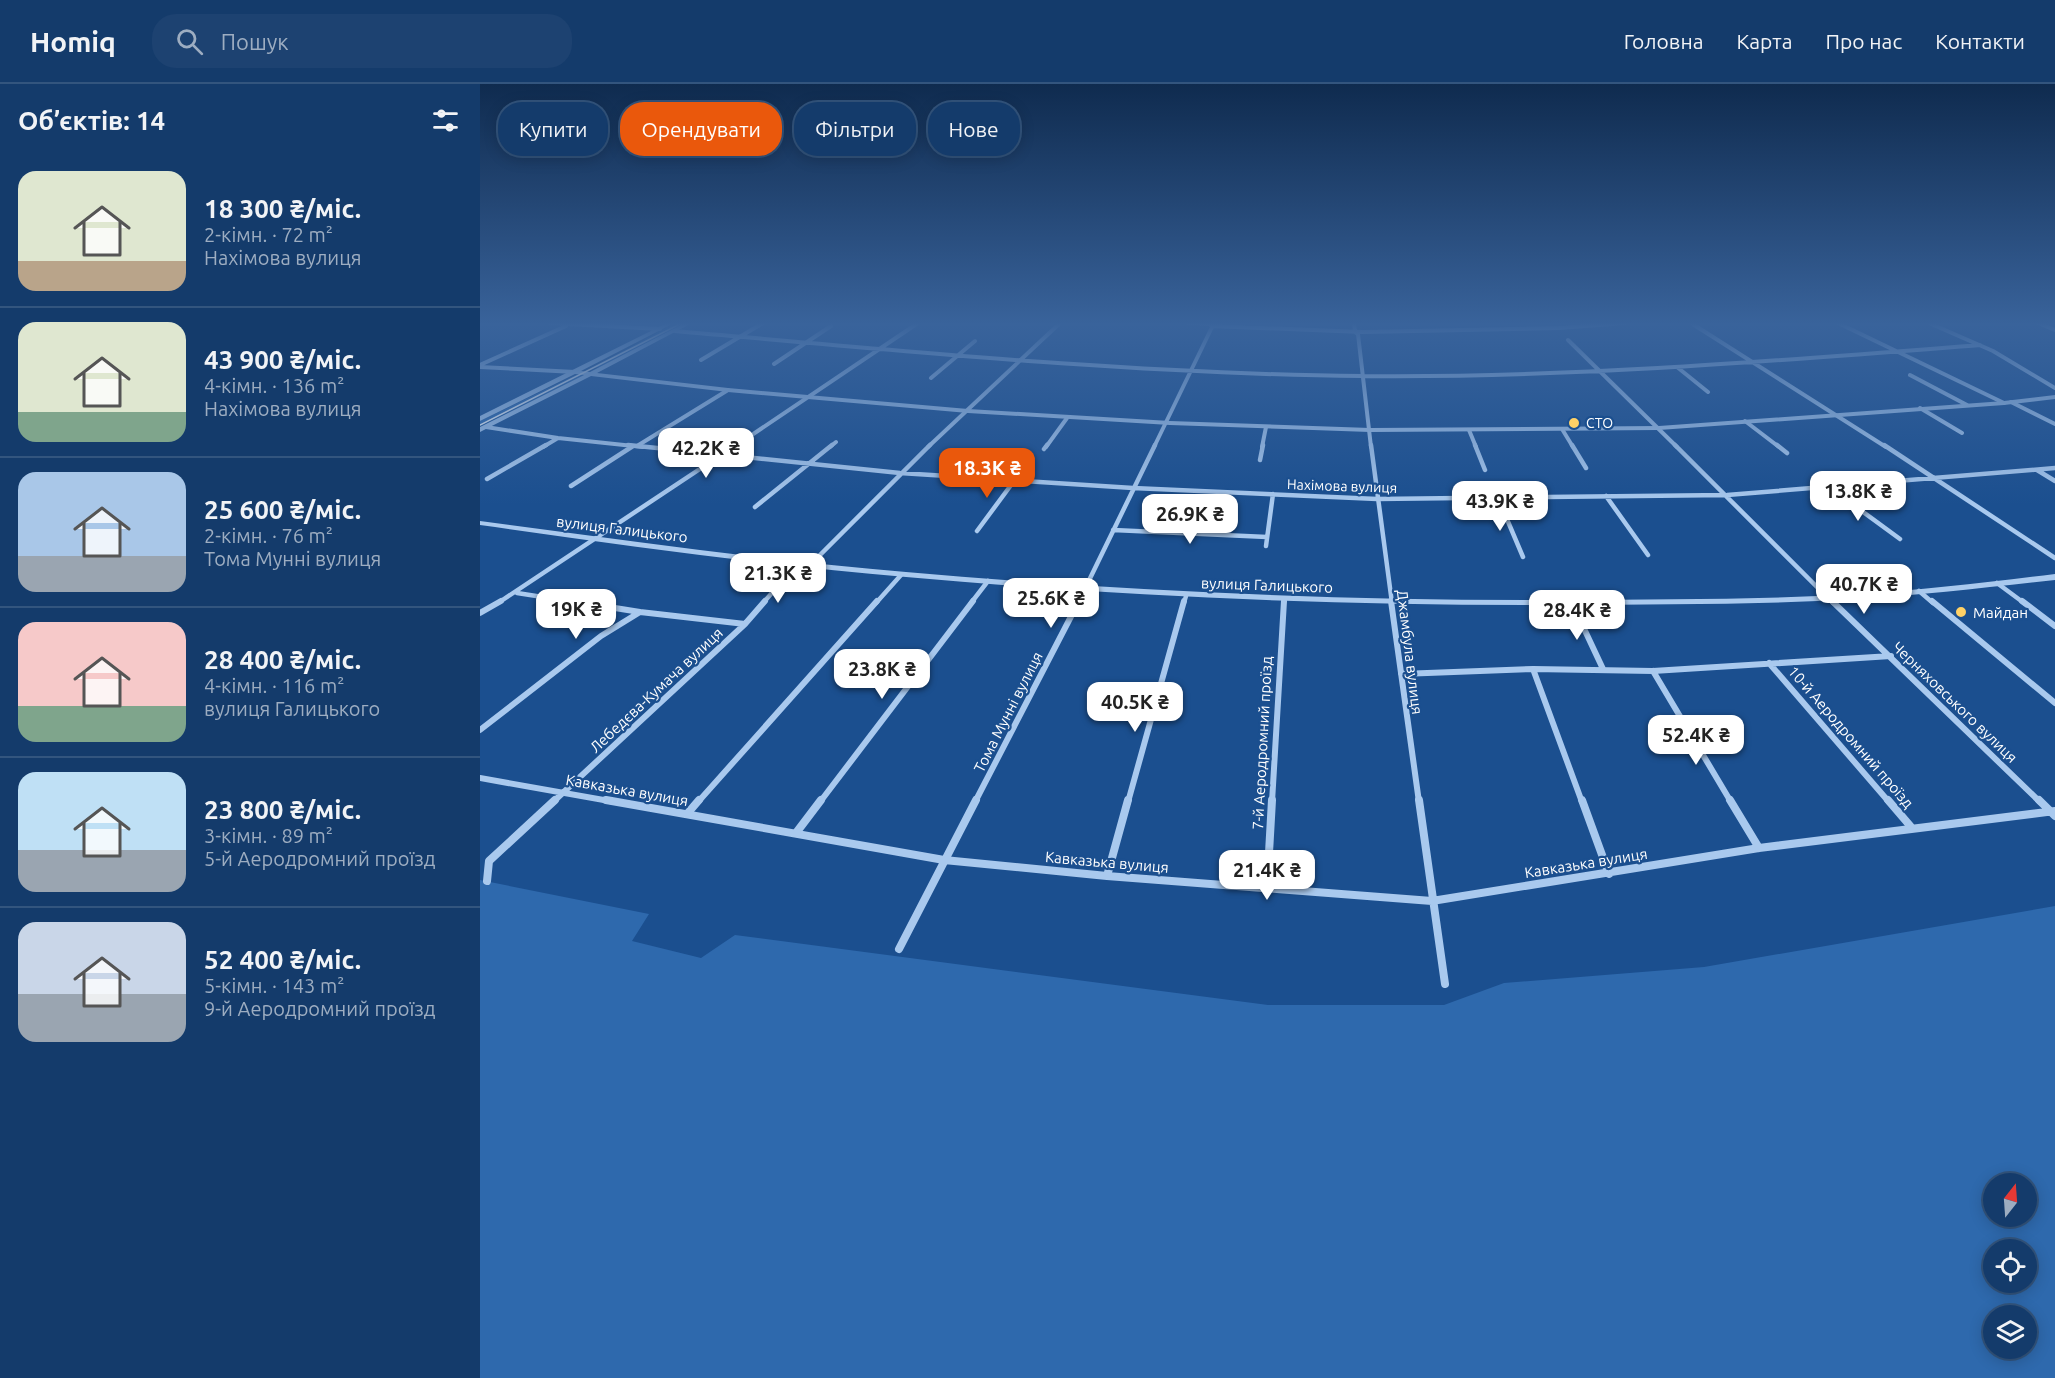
<!DOCTYPE html>
<html lang="uk">
<meta charset="utf-8">
<style>
:root{--surface:#143b6b;--page:#1d4271;--text:#f1f3f6;--muted:#9dadc1;--line:#33557e;--accent:#ea580c}
body{margin:0;font-family:Ubuntu,sans-serif;background:var(--page);color:var(--text);height:100vh;display:flex;flex-direction:column;font-size:22px;white-space:nowrap}
*{box-sizing:border-box;margin:0}
p{font-size:20px;color:var(--muted)}
.icon{flex:none;width:33px;height:33px;fill:none;stroke:currentColor;stroke-width:2;stroke-linecap:round;stroke-linejoin:round}
.map{position:relative;flex:1;overflow:hidden}
.panel{display:flex;flex-direction:column;background:var(--surface);width:480px}
.panel>*{flex:none}
.top-card{position:absolute;left:18px;top:18px;width:570px;height:54px;display:flex;gap:12px}
.needle{width:39px;rotate:17deg}
.tools{position:absolute;left:1503px;top:1089px;display:grid;gap:12px}
.tools a{display:grid;place-items:center;width:54px;height:54px;border-radius:50%;background:var(--surface);box-shadow:0 3px 15px #0003,0 0 0 2px var(--line);font-size:30px}
.price{position:absolute;translate:-50% -51px;padding:0 14px;border-radius:12px;background:#fff;color:#222;font-size:20px;line-height:39px;filter:drop-shadow(0 2px 3px #0008)}
.price::after{content:'';position:absolute;left:50%;top:36px;width:18px;height:14px;margin-left:-9px;background:inherit;clip-path:polygon(0 0,100% 0,50% 100%)}
.price.selected{background:var(--accent);color:#fff}
ul{padding:0;list-style:none}
li{display:flex;align-items:center;gap:18px;height:150px;padding:0 18px}
li+li{border-top:2px solid var(--line)}
li span{display:grid;place-items:center;flex:none;width:168px;height:120px;border-radius:18px;color:#555}
li>.icon{margin-inline-start:auto}
span .icon{width:72px;height:72px;fill:#fffc;stroke-width:1}
li b{font-size:26px}
h2{display:flex;justify-content:space-between;align-items:center;height:72px;padding:0 18px;font-size:26px}
.pill{padding:0 21px;border-radius:24px;background:var(--surface);box-shadow:0 3px 15px #0003,0 0 0 2px var(--line);font-size:21px;line-height:54px}
.pill.selected{background:var(--accent);color:#fff}
header{display:flex;align-items:center;gap:36px;box-sizing:border-box;height:84px;padding:0 30px;background:var(--surface);border-bottom:2px solid var(--line)}
header strong{font-size:28px}
nav{display:flex;gap:33px;margin-inline-start:auto;font-size:21px}
.search{width:420px;height:54px;background:var(--page);display:flex;align-items:center;gap:15px;box-sizing:border-box;padding:0 21px;border-radius:24px;color:var(--muted);font-size:22px}
main{display:flex;flex:1;min-height:0}
.map>svg:first-child{display:block}
.green{fill:#2e69ad;fill-rule:evenodd}
.lines{fill:none;stroke-linecap:round;stroke-linejoin:round}
.minor-far3{stroke:#a9c9ee;stroke-width:4}
.minor-far2{stroke:#a9c9ee;stroke-width:4.5}
.minor-far1{stroke:#a9c9ee;stroke-width:6}
.minor{stroke:#a9c9ee;stroke-width:8}
.tertiary{fill:#a9c9ee;fill-rule:evenodd}
.tram{stroke:#fff;stroke-width:1.5}
.poi-dot{fill:#ffd166;stroke:#1b4f8f;stroke-width:2}
.labels{text-anchor:middle;dominant-baseline:central;stroke-width:4.5;stroke-linejoin:round;paint-order:stroke}
.far-poi-label{font-size:14px;fill:#fff;stroke:#1b4f8f;text-anchor:start}
.far-street-label{font-size:14px;fill:#fff;stroke:#1b4f8f}
.street-label{font-size:15px;fill:#fff;stroke:#1b4f8f}
.poi-label{font-size:15px;fill:#fff;stroke:#1b4f8f;text-anchor:start}
</style>
<header>
<strong>Homiq</strong>
<div class="search"><svg class="icon" aria-label="search" viewBox="0 0 24 24"><circle cx="10" cy="10" r="6"/><path d="M15 15l6 6"/></svg>Пошук</div>
<nav><a>Головна</a><a>Карта</a><a>Про нас</a><a>Контакти</a></nav>
</header>
<main>
<section class="panel">
<h2>Об’єктів: 14<svg class="icon" aria-label="filters" viewBox="0 0 24 24"><path d="M4 7h16M4 17h16"/><circle cx="9" cy="7" r="2"/><circle cx="15" cy="17" r="2"/></svg></h2>
<ul>
<li><span style="background:linear-gradient(#dfe7d0 75%,#b9a48a 0)"><svg class="icon" aria-label="home" viewBox="0 0 24 24"><path d="M3 11l9-7 9 7M6 9v11h12V9"/></svg></span><div><b>18 300 ₴/міс.</b><p>2-кімн. · 72 m²</p><p>Нахімова вулиця</p></div></li>
<li><span style="background:linear-gradient(#dfe7d0 75%,#7fa58c 0)"><svg class="icon" aria-label="home" viewBox="0 0 24 24"><path d="M3 11l9-7 9 7M6 9v11h12V9"/></svg></span><div><b>43 900 ₴/міс.</b><p>4-кімн. · 136 m²</p><p>Нахімова вулиця</p></div></li>
<li><span style="background:linear-gradient(#a9c7e8 70%,#9aa5b1 0)"><svg class="icon" aria-label="home" viewBox="0 0 24 24"><path d="M3 11l9-7 9 7M6 9v11h12V9"/></svg></span><div><b>25 600 ₴/міс.</b><p>2-кімн. · 76 m²</p><p>Тома Мунні вулиця</p></div></li>
<li><span style="background:linear-gradient(#f6c9c9 70%,#7fa58c 0)"><svg class="icon" aria-label="home" viewBox="0 0 24 24"><path d="M3 11l9-7 9 7M6 9v11h12V9"/></svg></span><div><b>28 400 ₴/міс.</b><p>4-кімн. · 116 m²</p><p>вулиця Галицького</p></div></li>
<li><span style="background:linear-gradient(#bfe0f5 65%,#9aa5b1 0)"><svg class="icon" aria-label="home" viewBox="0 0 24 24"><path d="M3 11l9-7 9 7M6 9v11h12V9"/></svg></span><div><b>23 800 ₴/міс.</b><p>3-кімн. · 89 m²</p><p>5-й Аеродромний проїзд</p></div></li>
<li><span style="background:linear-gradient(#c9d6e8 60%,#9aa5b1 0)"><svg class="icon" aria-label="home" viewBox="0 0 24 24"><path d="M3 11l9-7 9 7M6 9v11h12V9"/></svg></span><div><b>52 400 ₴/міс.</b><p>5-кімн. · 143 m²</p><p>9-й Аеродромний проїзд</p></div></li>
</ul>
</section>
<div class="map">
<svg width="1575" height="1294" viewBox="0 0 1575 1294">
<rect width="100%" height="100%" fill="#1b4f8f"/>
<!-- green -->
<path class="green" d="M196 239H205L121 283 111 284Z
M96 291H104L0 342V337Z
M0 796 169 830 152 857 221 874 255 851 788 921H964L1024 899 1224 883 1575 822V1294H0ZM1514 1100H1546V1132H1514ZM1514 1166H1546V1198H1514ZM1514 1232H1546V1264H1514Z"/>
<g class="lines">
<!-- minor-far3 -->
<path class="minor-far3" d="M70 239 180 245
M707 239 732 240
M874 239 875 248 878 250 891 363
M1211 239 1406 363
M1358 239 1524 319
M1449 239 1513 267 1575 304
M1558 239 1575 246
M731 242 883 248 1078 244 1146 239
M195 247C424 267 653 290 883 292 1089 294 1295 277 1500 261
M1088 256 1197 363
M221 276 283 239
M294 280 351 242
M0 281 86 242
M0 283 95 288
M1197 283 1228 308
M1430 291 1487 321
M451 294 495 257
M1531 318 1575 340
M1440 324 1482 349
M1265 337 1299 363
M6 343 78 354 163 363
M1082 345 1093 363
M989 346 996 363
M157 362 248 306
M63 363 78 354
M254 363 438 239
M350 363 356 358
M448 363 580 239
M566 363 587 334
M674 363 734 239
M782 363 786 343"/>
<!-- minor-far2 -->
<path class="minor-far2" d="M148 361 420 389 653 404 897 415 1247 411 1575 384
M891 361 912 519
M995 361 1005 386
M1092 361 1106 384
M1195 361 1353 519
M1297 361 1307 369
M1404 361 1575 474
M564 365 567 361
M780 376 783 361
M1557 386 1575 397
M7 395 66 361
M91 402 153 362
M1349 403 1420 455
M1126 412 1168 471
M1018 414 1043 473
M275 423 352 361
M633 446 787 453
M497 447 534 397
M786 462 793 410
M299 478 300 485 306 493
M1517 499 1544 519
M1439 507 1453 519
M37 509 101 519
M18 519 256 361
M283 519 306 493 333 478 450 361
M396 519 421 491
M491 519 508 497
M598 519 675 361
M704 519 706 512
M804 519V516"/>
<!-- minor-far1 -->
<path class="minor-far1" d="M911 517 939 718
M1352 517 1560 718
M1452 517 1575 619
M1542 517 1575 542
M1092 519 1123 585
M160 528 265 540
M0 529 21 517
M1289 579 1409 718
M1053 585 1102 718
M1173 587 1251 718
M921 590 1053 585 1173 587 1411 572
M0 646 121 552 160 528 91 517
M0 694 135 718
M73 718 265 540 285 517
M218 718 397 517
M340 718 493 517
M495 718 599 517
M648 718 704 517
M792 718 804 517"/>
<!-- minor -->
<path class="minor" d="M126 716 464 776 627 792 952 817 1279 764 1575 727
M939 716 965 900
M1102 716 1129 790
M1250 716 1279 764
M1408 716 1432 744
M1559 716 1575 732
M207 730 219 716
M316 749 341 716
M627 792 648 716
M7 797 9 777 75 716
M787 804 792 716
M419 865 496 716"/>
<!-- tertiary -->
<path class="tertiary" d="M187 239H194L101 287 110 288 205 239H212L117 289 248 304 488 325 690 337 890 344 1179 342 1524 317 1575 311V315L1524 321 1179 346 890 348 690 341 488 329 248 308 111 292 0 348V343L104 291 95 290 2 336 0 337V332Z
M0 437C142 456 283 476 426 488 645 507 864 517 1084 516 1182 515 1280 516 1377 510 1444 506 1509 498 1575 490V496C1509 503 1444 511 1377 515 1280 521 1182 520 1084 521 864 522 645 513 426 493 283 481 142 461 0 441Z"/>
<!-- tram -->
<path class="tram" d="M0 341 202 239"/>
</g>
<!-- sky -->
<linearGradient id="sky" x2="0" y2="1"><stop stop-color="#0f2b4f"/><stop offset="0.57" stop-color="#39639b"/><stop offset="1" stop-color="#39639b" stop-opacity="0"/></linearGradient>
<rect width="1575" height="421" fill="url(#sky)"/>
<!-- markers -->
<g class="poi-dot">
<circle cx="1094" cy="339" r="6"/>
<circle cx="1481" cy="528" r="6"/>
</g>
<g class="labels">
<!-- far-poi labels -->
<g class="far-poi-label">
<text x="1106" y="339">СТО</text>
</g>
<!-- far-street labels -->
<g class="far-street-label">
<text transform="translate(862 402) rotate(2)">Нахімова вулиця</text>
</g>
<!-- street labels -->
<g class="street-label">
<text transform="translate(142 445) rotate(7)">вулиця Галицького</text>
<text transform="translate(787 501) rotate(2)">вулиця Галицького</text>
<text transform="translate(930 568) rotate(83)">Джамбула вулиця</text>
<text transform="translate(176 606) rotate(-43)">Лебедєва-Кумача вулиця</text>
<text transform="translate(1475 618) rotate(44)">Черняховського вулиця</text>
<text transform="translate(528 628) rotate(-63)">Тома Мунні вулиця</text>
<text transform="translate(1371 653) rotate(49)">10-й Аеродромний проїзд</text>
<text transform="translate(782 659) rotate(-87)">7-й Аеродромний проїзд</text>
<text transform="translate(147 706) rotate(10)">Кавказька вулиця</text>
<text transform="translate(627 778) rotate(5)">Кавказька вулиця</text>
<text transform="translate(1106 779) rotate(-9)">Кавказька вулиця</text>
</g>
<!-- poi labels -->
<g class="poi-label">
<text x="1493" y="528">Майдан</text>
</g>
</g>
</svg>
<div class="tools">
<a><svg class="needle" viewBox="-14 -14 28 28"><path d="M0-13l5 13h-10z" fill="#e53935"/><path d="M0 13l5-13h-10z" fill="#9dadc1"/></svg></a>
<a><svg class="icon" aria-label="locate" viewBox="0 0 24 24"><circle cx="12" cy="12" r="6"/><path d="M12 2v4M12 18v4M2 12h4M18 12h4"/></svg></a>
<a><svg class="icon" aria-label="layers" viewBox="0 0 24 24"><path d="M12 4l9 5-9 5-9-5zM3 14l9 5 9-5"/></svg></a>
</div>
<b class="price" style="left:226px;top:395px">42.2K ₴</b>
<b class="price selected" style="left:507px;top:415px">18.3K ₴</b>
<b class="price" style="left:1378px;top:438px">13.8K ₴</b>
<b class="price" style="left:1020px;top:448px">43.9K ₴</b>
<b class="price" style="left:710px;top:461px">26.9K ₴</b>
<b class="price" style="left:298px;top:520px">21.3K ₴</b>
<b class="price" style="left:1384px;top:531px">40.7K ₴</b>
<b class="price" style="left:571px;top:545px">25.6K ₴</b>
<b class="price" style="left:96px;top:556px">19K ₴</b>
<b class="price" style="left:1097px;top:557px">28.4K ₴</b>
<b class="price" style="left:402px;top:616px">23.8K ₴</b>
<b class="price" style="left:655px;top:649px">40.5K ₴</b>
<b class="price" style="left:1216px;top:682px">52.4K ₴</b>
<b class="price" style="left:787px;top:817px">21.4K ₴</b>
<div class="top-card">
<a class="pill">Купити</a>
<a class="pill selected">Орендувати</a>
<a class="pill">Фільтри</a>
<a class="pill">Нове</a>
</div>
</div>
</main>
